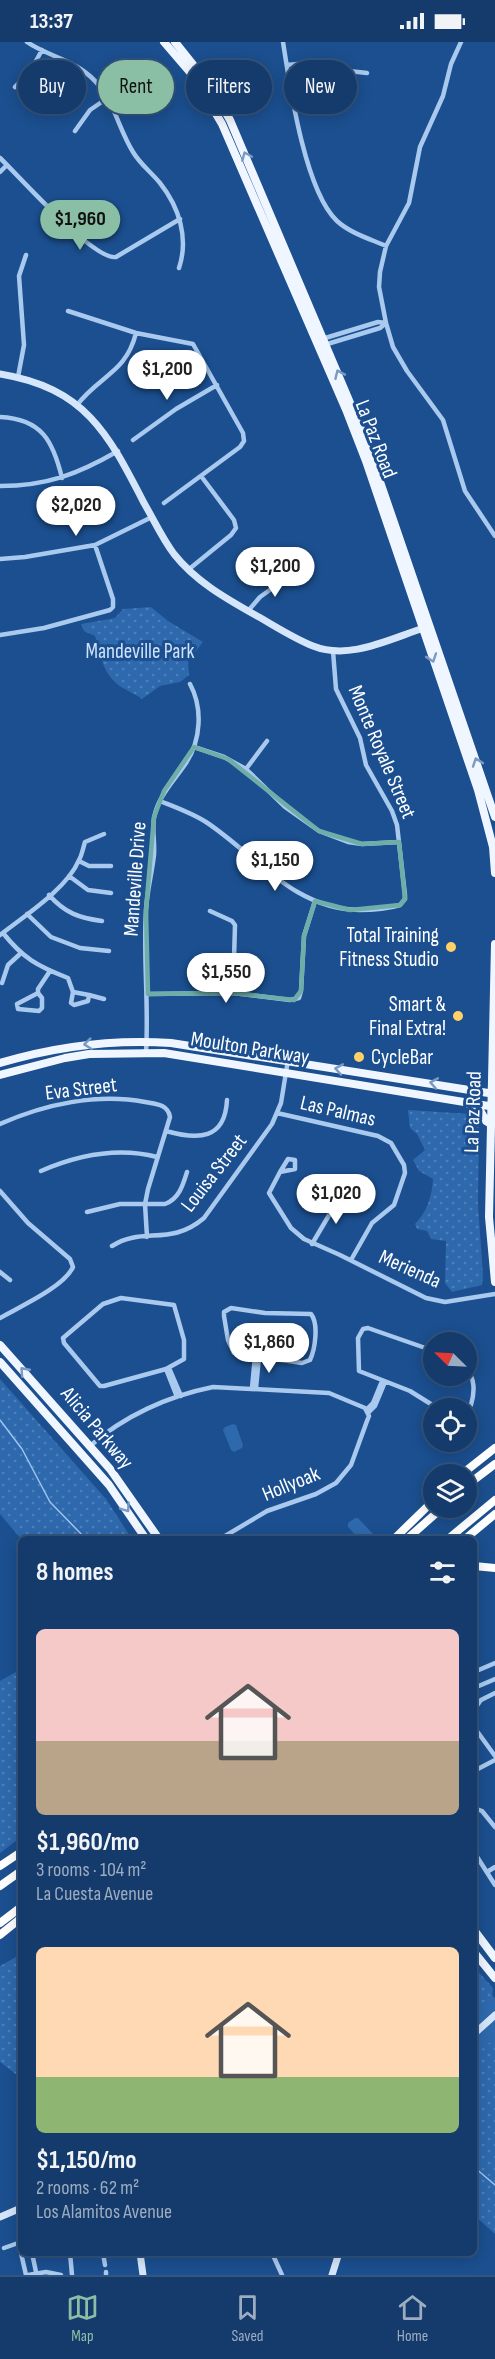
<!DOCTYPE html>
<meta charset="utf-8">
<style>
:root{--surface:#143b6b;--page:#1d4271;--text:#f1f3f6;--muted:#9dadc1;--line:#33557e;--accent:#8abfa5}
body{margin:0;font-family:"Sofia Sans Condensed",sans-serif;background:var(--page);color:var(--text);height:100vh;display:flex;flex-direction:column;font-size:22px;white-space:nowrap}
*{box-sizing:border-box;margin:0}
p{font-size:20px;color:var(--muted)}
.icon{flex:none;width:33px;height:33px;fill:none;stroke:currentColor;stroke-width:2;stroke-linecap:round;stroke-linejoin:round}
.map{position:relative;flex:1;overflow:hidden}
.panel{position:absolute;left:18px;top:1494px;width:459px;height:720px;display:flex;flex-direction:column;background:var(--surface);border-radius:9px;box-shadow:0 3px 15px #0003,0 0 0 2px var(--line)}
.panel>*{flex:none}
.guide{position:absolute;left:18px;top:18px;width:459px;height:54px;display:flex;gap:12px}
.needle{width:39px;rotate:294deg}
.fabs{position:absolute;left:423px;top:1290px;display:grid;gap:12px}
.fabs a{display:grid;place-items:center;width:54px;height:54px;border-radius:50%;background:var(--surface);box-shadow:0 3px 15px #0003,0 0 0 2px var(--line);font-size:30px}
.price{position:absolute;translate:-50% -51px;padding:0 14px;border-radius:21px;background:#fff;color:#222;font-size:20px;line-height:39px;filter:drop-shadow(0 2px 3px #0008)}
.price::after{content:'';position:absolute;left:50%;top:36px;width:18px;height:14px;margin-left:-9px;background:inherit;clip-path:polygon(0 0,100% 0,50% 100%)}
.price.on{background:var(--accent);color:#111}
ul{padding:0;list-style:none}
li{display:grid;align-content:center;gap:12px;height:318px;padding:0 18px}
li span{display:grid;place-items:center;height:186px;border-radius:9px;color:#555}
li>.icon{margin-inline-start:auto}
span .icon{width:108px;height:108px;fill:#fffc;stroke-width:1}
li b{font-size:26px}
h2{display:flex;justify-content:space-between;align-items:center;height:72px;padding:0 18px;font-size:26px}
.pill{padding:0 21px;border-radius:27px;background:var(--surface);box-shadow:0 3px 15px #0003,0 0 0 2px var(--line);font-size:21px;line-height:54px}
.pill.on{background:var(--accent);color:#111}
.status{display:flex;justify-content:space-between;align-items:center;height:42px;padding:0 30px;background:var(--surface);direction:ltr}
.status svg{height:16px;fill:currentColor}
.tabs{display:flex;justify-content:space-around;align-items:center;height:84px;border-top:2px solid var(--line);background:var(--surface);font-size:16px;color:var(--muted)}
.tabs a{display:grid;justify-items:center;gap:3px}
.tabs .on{color:var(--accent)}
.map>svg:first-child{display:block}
.green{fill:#2e69ad}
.park{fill:url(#park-dots)}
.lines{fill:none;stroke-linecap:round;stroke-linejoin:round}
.stream{stroke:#9cc4f0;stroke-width:1.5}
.street{stroke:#a9c9ee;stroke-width:4.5}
.secondary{stroke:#d6e6fa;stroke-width:7}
.primary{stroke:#f0f6ff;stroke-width:8}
.highway{stroke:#fff;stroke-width:8}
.oneway{stroke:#7b9ac1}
.marked{fill:none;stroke:#6fada8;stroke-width:4.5;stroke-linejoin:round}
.poi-dot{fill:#ffd166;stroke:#1b4f8f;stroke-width:2}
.labels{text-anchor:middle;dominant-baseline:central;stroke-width:6;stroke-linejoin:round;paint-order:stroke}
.street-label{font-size:21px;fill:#fff;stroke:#1b4f8f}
.park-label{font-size:21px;fill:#cfe3fa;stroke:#1b4f8f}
.poi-label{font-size:21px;fill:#fff;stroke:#1b4f8f;text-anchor:end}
</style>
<div class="status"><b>13:37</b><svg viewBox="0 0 49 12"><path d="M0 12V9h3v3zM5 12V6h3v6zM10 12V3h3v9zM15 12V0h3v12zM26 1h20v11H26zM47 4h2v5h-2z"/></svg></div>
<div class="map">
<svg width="495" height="2233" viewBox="0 0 495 2233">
<defs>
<pattern id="park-dots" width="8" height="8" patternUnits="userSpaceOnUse" patternTransform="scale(1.5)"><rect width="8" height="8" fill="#2e69ad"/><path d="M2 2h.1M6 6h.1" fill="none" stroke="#4d80b9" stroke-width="1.8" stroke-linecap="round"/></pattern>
</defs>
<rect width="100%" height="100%" fill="#1b4f8f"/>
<!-- green -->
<path class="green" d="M233 1382 236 1383 243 1403 242 1406 234 1410 231 1408 223 1388 225 1385Z
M355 1476H358L373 1492 371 1497H359L348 1485V1481Z
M474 1935 495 1956V2192L474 2173Z"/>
<!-- park -->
<path class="park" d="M151 565 168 579 203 600 188 619 189 633 180 640 160 644 142 657C135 652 128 649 121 645 102 632 101 613 95 594L84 589 81 582 115 576 123 567Z
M408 1068 471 1072 479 1083 478 1162 483 1234 482 1243 452 1250 445 1241 446 1199 431 1197 427 1189 417 1187 415 1182C427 1170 432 1154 433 1137L419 1129 413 1118 425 1108 417 1092 410 1086Z
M0 1337 106 1457 132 1497H21L0 1472Z
M21 1627V1795L0 1811V1639Z
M21 1912V2036L0 2020V1924Z
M474 1925 493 1946 492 1956 474 1972Z
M495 1996V2190L474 2171V2014Z"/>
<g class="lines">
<!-- stream -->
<path class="stream" d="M0 1378 22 1407 50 1460 86 1497
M474 2125 495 2143"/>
<!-- street -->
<path class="street" d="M27 0C47 14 72 17 91 35 114 56 117 84 133 110 140 122 151 130 160 141 179 165 189 196 179 226
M283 0C290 45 305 149 337 179 350 191 370 197 386 204
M461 0 451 22 443 54 420 105 409 161 386 204 380 230 379 245 386 281 393 305 407 329 443 378 465 449 495 494
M287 23 319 20 349 29 367 31
M15 45 31 28 42 8
M75 89 90 68 109 55
M0 116C19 134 94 219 116 215L180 177
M0 130 7 123
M68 269 136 291 193 302 243 391 244 399 240 405 164 461
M322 297 378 280 386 281
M324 303 380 286 386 281
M18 335 24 303 19 234 26 213
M77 363C100 333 126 331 136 291
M0 375C42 377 53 399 62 436
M133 398 176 367 217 343
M0 444C47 444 78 432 118 409
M0 517 25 515 95 503 152 475
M188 528 231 493 236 486 234 478 201 434
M248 569 260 555 292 532
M0 593 44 586 110 568 113 565V557L95 503
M194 705 224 715 246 727 285 765 319 789 348 800 362 802 399 800
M246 727 267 699
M160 759C175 765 192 771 206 780 256 813 293 867 359 868 372 868 387 867 400 863L405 857V853L397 783 392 769 366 723 360 696 336 647 333 609
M79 819 89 824H111
M69 834 88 848 111 851
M49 853C65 871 79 876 102 879
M210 869 232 879 235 883 233 951
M27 872 51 895 80 906 109 909
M3 891C23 916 37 924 68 936L73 950 89 953 88 959 74 963 71 961 73 950
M0 893C24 874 67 847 79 818 82 813 83 806 85 800L104 792
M2 941 8 923 20 912
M38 951 42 956V966L39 969 18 967 17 962 38 951V947L50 929
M148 952 233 951 290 958 299 956 301 949 304 894 315 859
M89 953 104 957
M146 1010C149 963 143 915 146 868 147 849 152 831 154 813 155 801 152 788 154 776 158 754 174 739 186 721 201 698 203 666 190 642
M277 1071 378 1094 391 1101 404 1123 405 1131 394 1163 372 1181 351 1218
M0 1082C45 1062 97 1051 145 1060 156 1062 168 1062 170 1075L148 1147 145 1162 147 1195
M166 1089C198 1098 225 1098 227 1058
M41 1129C78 1113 118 1105 157 1115
M280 1130 288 1117 295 1118V1127L280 1130 269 1151 291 1186 304 1197 340 1213 426 1256 445 1260 495 1252
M0 1149 28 1181 70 1217 73 1225C64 1245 19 1265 0 1276
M87 1170 120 1162H165C179 1157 183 1143 187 1130
M312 1202 341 1153
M112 1204C143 1184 170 1205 204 1176L272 1082 281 1061 288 1018
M0 1230 10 1238
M121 1256 174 1263 184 1298V1317L166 1327 104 1344H100L64 1301 63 1296 103 1262Z
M231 1266 265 1271 311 1272C319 1282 315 1307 310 1318L302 1321 234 1311 228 1298 224 1274V1270Z
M434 1309 368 1286 363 1287 358 1296 359 1329 410 1349 434 1364 451 1366
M169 1326 181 1354
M166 1327 177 1355
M252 1346 255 1314
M256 1346 259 1315
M466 1366 471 1363C475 1349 475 1337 466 1325
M367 1367 373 1361 382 1339
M368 1371 375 1364 385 1340
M90 1404C124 1374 168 1354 213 1345L329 1351 365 1366 369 1374 367 1379 351 1423 336 1441 316 1452 267 1469 220 1497
M474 1630 495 1621
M474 1646 495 1637
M476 1665 481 1658 495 1651
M474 1685 495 1714
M474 1729 495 1718
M474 1766 482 1769 495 1785
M474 1810 495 1843
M487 1830 495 1825
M4 2206 21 2200
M21 2211 26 2233
M32 2211 36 2230
M70 2211 72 2233
M103 2211 105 2223
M272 2211 282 2233
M106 2230V2233
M28 2233 46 2230 61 2233"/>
<!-- secondary -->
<path class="secondary" d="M0 332C85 346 108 391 144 461 154 478 162 496 174 512 196 540 227 557 257 574 275 584 293 596 313 604 350 619 391 596 427 585
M474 1992 495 1973
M0 2175 21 2166
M140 2211 143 2233
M332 2233 339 2211"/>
<!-- primary -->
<path class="primary" d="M164 0 194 35 222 82 347 370 366 419 478 748 493 805 495 831
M175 0 211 45 230 78 365 396 495 775
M495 902 489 1175 495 1240
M0 1021C57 1004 112 997 171 1001L495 1052
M0 1033 65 1016 89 1012 164 1011 495 1065
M467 1060 472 1066 481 1070 486 1079 491 1082
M0 1303 110 1427 159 1497
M0 1320 109 1443 146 1497
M474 1888 495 1916
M474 1910 495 1936"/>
<!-- highway -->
<path class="highway" d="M462 1432 495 1406
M466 1444 495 1422
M394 1497 434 1458
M407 1497 442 1466
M448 1497 495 1458
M465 1497 495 1472
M474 1524 495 1526
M0 1824 21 1810
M0 1844 21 1829
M0 1881 21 1865
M0 1893 21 1876"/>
</g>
<!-- one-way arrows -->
<defs><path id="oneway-chevron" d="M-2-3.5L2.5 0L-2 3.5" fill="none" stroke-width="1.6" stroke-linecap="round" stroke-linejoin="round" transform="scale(1.5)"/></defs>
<g class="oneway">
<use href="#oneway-chevron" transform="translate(246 114) rotate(-113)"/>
<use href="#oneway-chevron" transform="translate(339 332) rotate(-114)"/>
<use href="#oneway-chevron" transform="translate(432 616) rotate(71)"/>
<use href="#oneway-chevron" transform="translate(477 720) rotate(-109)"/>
<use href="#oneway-chevron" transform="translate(88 1002) rotate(174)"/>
<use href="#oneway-chevron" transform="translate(339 1027) rotate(-170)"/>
<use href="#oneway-chevron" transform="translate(434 1041) rotate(-170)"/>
<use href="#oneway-chevron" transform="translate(24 1329) rotate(-132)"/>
<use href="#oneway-chevron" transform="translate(126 1466) rotate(55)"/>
</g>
<!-- marked area -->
<path class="marked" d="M194 705 228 717 319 789 362 802 399 800 405 857 400 863 350 868 315 859 304 894 301 949 294 958 233 951 148 952 146 868 154 775 164 749Z"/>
<!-- markers -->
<g class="poi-dot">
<circle cx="451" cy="905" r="6"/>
<circle cx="458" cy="974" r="6"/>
<circle cx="359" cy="1015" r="6"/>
</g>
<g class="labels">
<!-- street labels -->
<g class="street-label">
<text transform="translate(376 397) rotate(69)">La Paz Road</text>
<text transform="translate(382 710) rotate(67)">Monte Royale Street</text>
<text transform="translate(135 837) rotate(-86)">Mandeville Drive</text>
<text transform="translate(250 1006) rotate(9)">Moulton Parkway</text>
<text transform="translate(81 1047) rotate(-7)">Eva Street</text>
<text transform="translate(338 1069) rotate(13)">Las Palmas</text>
<text transform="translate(473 1070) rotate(-88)">La Paz Road</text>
<text transform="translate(214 1131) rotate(-52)">Louisa Street</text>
<text transform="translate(410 1227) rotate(24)">Merienda</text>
<text transform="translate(97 1386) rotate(50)">Alicia Parkway</text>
<text transform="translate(291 1442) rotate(-22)">Hollyoak</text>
</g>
<!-- park labels -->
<g class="park-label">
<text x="140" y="609">Mandeville Park</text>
</g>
<!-- poi labels -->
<g class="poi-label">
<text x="439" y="893">Total Training<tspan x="439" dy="24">Fitness Studio</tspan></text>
<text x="446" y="962">Smart &amp;<tspan x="446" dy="24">Final Extra!</tspan></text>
<text x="371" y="1015" text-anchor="start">CycleBar</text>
</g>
</g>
</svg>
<div class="fabs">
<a><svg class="needle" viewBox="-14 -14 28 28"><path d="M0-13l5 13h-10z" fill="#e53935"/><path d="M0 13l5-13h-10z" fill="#9dadc1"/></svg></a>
<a><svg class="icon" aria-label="locate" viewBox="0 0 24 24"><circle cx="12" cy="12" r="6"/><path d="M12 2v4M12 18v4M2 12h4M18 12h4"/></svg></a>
<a><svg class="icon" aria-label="layers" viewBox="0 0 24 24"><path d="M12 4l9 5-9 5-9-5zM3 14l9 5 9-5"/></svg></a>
</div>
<b class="price on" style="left:80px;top:209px">$1,960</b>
<b class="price" style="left:167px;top:359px">$1,200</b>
<b class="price" style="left:76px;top:495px">$2,020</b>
<b class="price" style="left:275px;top:556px">$1,200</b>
<b class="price" style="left:275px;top:850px">$1,150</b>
<b class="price" style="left:226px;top:962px">$1,550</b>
<b class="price" style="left:336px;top:1183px">$1,020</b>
<b class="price" style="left:269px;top:1332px">$1,860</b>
<div class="guide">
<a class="pill">Buy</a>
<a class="pill on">Rent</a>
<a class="pill">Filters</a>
<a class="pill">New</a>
</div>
<section class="panel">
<h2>8 homes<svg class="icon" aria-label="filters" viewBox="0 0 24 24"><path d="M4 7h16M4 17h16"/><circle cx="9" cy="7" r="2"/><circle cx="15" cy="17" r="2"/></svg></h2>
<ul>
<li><span style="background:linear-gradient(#f6c9c9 60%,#b9a48a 0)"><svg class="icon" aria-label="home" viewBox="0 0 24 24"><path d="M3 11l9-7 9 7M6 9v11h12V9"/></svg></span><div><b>$1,960/mo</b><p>3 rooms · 104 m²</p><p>La Cuesta Avenue</p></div></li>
<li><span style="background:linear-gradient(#ffd9b3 70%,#8fb573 0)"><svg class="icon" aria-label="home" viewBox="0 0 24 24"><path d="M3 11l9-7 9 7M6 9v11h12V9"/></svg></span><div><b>$1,150/mo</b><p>2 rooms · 62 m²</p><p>Los Alamitos Avenue</p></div></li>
</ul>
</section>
</div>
<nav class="tabs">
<a class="on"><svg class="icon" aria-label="map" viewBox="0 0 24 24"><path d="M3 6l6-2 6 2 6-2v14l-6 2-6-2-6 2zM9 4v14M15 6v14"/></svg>Map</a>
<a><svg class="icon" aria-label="saved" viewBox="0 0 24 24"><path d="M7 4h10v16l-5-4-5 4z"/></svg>Saved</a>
<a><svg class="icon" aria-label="home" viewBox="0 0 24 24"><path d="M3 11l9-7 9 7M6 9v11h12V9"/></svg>Home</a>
</nav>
